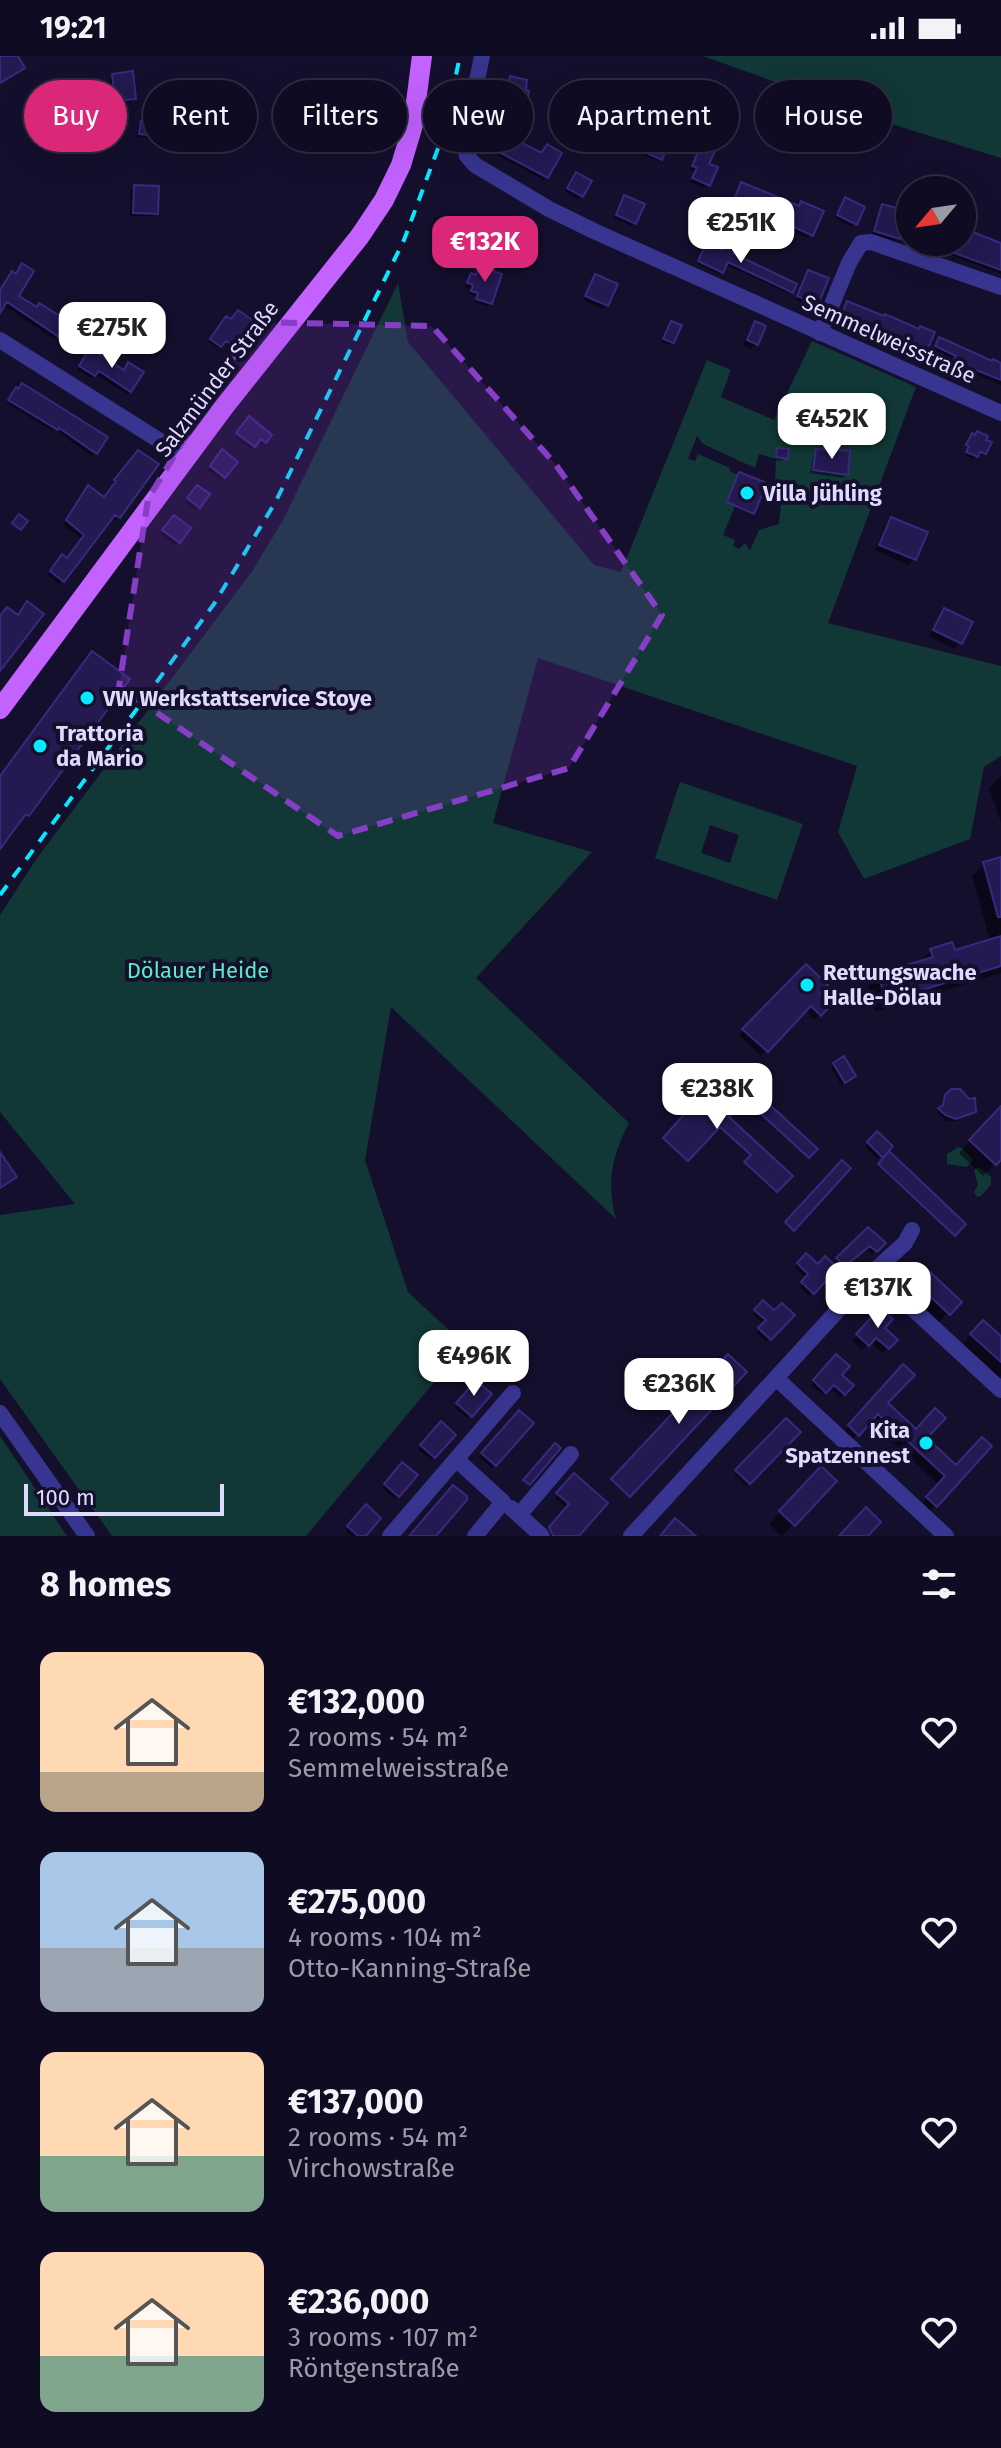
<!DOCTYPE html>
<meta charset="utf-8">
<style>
:root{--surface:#0f0b22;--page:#1d192f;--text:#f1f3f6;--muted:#9b9ba5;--line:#2f2b40;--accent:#db2777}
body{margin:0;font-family:"Fira Sans",sans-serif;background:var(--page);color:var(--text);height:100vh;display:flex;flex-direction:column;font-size:30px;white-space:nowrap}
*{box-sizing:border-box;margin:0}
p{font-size:26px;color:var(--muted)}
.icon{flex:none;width:44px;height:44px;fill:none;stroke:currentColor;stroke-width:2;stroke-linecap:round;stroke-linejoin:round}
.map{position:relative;height:1480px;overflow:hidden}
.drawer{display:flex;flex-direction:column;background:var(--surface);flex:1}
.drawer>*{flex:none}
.banner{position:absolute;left:24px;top:24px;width:954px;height:72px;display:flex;gap:16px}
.needle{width:52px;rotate:241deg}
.controls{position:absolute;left:896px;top:120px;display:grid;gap:16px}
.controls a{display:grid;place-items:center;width:80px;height:80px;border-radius:50%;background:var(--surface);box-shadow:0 8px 32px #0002,0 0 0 2px var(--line);font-size:40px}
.scale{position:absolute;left:24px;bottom:20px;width:200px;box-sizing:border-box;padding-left:8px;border:4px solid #dfdbff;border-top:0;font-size:22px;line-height:28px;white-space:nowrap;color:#dfdbff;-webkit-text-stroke:6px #140f2d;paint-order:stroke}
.price{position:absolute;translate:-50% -68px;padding:0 18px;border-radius:16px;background:#fff;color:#222;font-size:26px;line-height:52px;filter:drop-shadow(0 2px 4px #0008)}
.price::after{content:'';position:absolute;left:50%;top:48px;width:24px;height:18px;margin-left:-12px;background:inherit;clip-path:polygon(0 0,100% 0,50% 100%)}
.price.active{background:var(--accent);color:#fff}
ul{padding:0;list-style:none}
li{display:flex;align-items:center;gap:24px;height:200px;padding:0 40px}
li span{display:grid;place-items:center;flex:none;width:224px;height:160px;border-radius:16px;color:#555}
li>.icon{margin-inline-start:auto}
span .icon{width:96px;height:96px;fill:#fffc;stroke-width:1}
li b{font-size:34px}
h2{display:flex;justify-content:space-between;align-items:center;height:96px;padding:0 40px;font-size:34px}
.tag{padding:0 28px;border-radius:36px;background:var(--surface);box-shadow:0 8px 32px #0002,0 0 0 2px var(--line);font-size:28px;line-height:72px}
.tag.active{background:var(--accent);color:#fff}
.status{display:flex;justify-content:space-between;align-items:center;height:56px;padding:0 40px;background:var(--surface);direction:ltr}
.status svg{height:22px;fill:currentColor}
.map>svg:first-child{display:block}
.green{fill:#113836;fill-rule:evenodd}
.shadow{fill:#0007}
.building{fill:#241950;stroke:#39297e;stroke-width:2}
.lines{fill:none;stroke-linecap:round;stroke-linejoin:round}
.minor{stroke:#383591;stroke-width:16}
.major{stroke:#c362ff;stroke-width:20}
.rail{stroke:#07e9ff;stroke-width:4;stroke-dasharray:12 10;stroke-linecap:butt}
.marked{fill:#853ec5;fill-opacity:0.2;stroke:#853ec5;stroke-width:6;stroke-dasharray:16 10;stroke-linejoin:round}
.poi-dot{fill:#07e9ff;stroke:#140f2d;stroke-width:3}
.labels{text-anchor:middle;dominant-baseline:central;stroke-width:8;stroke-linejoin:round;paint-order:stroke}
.street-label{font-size:22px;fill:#dfdbff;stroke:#140f2d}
.poi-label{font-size:22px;font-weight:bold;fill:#dfdbff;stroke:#140f2d;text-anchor:start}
.park-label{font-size:22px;fill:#5aecc6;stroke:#140f2d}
</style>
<div class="status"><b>19:21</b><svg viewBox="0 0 49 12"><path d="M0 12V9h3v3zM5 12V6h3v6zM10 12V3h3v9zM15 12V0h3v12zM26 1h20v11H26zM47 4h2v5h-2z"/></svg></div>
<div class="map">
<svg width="1001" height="1480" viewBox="0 0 1001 1480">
<rect width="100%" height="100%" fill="#140f2d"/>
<!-- green -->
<path class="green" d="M703 0H1001V102L904 72Z
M398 227 408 286 594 509 621 516 707 304 731 314 721 341 774 364 812 285 916 331 828 567 1001 610V700L984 711 970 783 864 823 838 776 857 710 538 602 493 767 592 796 476 922 629 1067C612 1099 606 1127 616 1163L391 951 365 1104 408 1236 465 1289 306 1480H112L0 1323V1159L75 1148 0 1056V859L37 802 253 514 283 464ZM697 380 703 388 755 412 759 398 776 403 775 429 782 438 779 468 759 474 750 494 745 487 739 493 733 490 735 484 723 479 735 450 727 446 738 419 730 415V412L698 398 695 405 688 403Z
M680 726 803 768 777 844 655 802ZM710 769 739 779 730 807 701 797Z
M958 1091 962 1092 973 1104 967 1111 947 1108V1098Z
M978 1111 991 1121V1129L981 1140 977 1141 974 1136 978 1129 974 1114Z
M0 1380 67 1480H0Z"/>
<!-- shadow -->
<path class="shadow" d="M113 20 134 42 131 46 112 47 110 23Z
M511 23 525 45 522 48 516 47 511 55 502 52 508 26Z
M141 67 152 79 149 82 137 81 138 70Z
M574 67 582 94 578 97 562 91Z
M507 78 519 88 539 98H559L544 124 495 98Z
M636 78 661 102 658 105 640 98 642 93 632 89Z
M701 91 708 129 705 132 691 126 695 115 690 113Z
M573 122 581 140 578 143 565 135Z
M742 129 797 151 801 147 811 179 808 182 732 147Z
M134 131 156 157 152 160H130L131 134Z
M625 141 635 167 631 170 614 162Z
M842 147 855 168 852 171 835 162Z
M883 150 898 182 895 185 872 178Z
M973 178 1001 198V218L946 197 943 200 922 194 924 186H962V180L969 182Z
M707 188 722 196 726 191 730 198 791 236 789 238 725 208 719 218 697 208Z
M480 212 490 247 487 250 474 246 476 240 469 238 471 233 465 231 468 222 471 219 475 220Z
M809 216 816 247 813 251 796 244Z
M595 220 607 249 603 253 583 244Z
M0 235 16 240 57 280 54 283 3 249 0 253Z
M848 247 918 275 932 277 924 296 921 300 839 263Z
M225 264 255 268 235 295 223 286 218 292 209 286Z
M671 267 673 286 669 289 661 286Z
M756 268V287L751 293 743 290 750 273Z
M939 283 1001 309V329L951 308 954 303 933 293Z
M87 298 130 335 127 338 95 318 91 322 77 314Z
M18 335 96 397 92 400 55 374 53 375 7 347 13 337Z
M246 366 269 379 262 389 257 385 251 393 235 381Z
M969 383 984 397 981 400 977 399 973 403 965 399Z
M778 394 786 402 782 405 774 404Z
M817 395 846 418 843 422 810 417 814 398Z
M219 399 224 421 221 424 208 414Z
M134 400 119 461 115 465 111 461 59 528 48 519 59 504H67L82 483 63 469 85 435 104 444 114 430 112 428Z
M194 435 199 450 195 454 185 446Z
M892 463 925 477 914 503 908 509 875 494 886 468Z
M171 465 178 486 175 489 161 478Z
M944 554 970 567 955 593 929 580Z
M1001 720V767L989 732Z
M1001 803V917L875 956 867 932 879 920 920 906 932 894 954 897 990 885 972 820 984 808Z
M806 911 818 937 829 948 814 964 805 954 761 1000 739 979Z
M834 1008 850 1023 841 1029 831 1012Z
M686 1018 726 1061 790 1120 774 1136 745 1109 752 1101 718 1070 686 1104 663 1084 690 1055 669 1035Z
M952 1035 974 1055 956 1065H946L937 1056 941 1053 943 1045Z
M757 1040 815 1093 807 1102 749 1049Z
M1001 1052V1101L983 1120 959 1097Z
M877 1078 890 1090 878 1103 865 1091Z
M889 1098 963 1168 952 1179 878 1110Z
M868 1174 883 1187 872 1198 866 1192 841 1212 835 1206Z
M806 1200 818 1211 835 1212 809 1240 800 1231 807 1223 795 1212Z
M927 1216 959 1246 936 1269 904 1239Z
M763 1247 774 1257 792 1259 766 1286 756 1276 764 1268 753 1258Z
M880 1255 882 1272 895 1284 883 1297 870 1286 862 1294 852 1285Z
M971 1278 1001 1283V1320L997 1324 960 1291Z
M836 1301 839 1319 851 1330 840 1341 829 1331 822 1338 811 1329Z
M896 1319 886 1348 956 1411 990 1390 928 1457 920 1450 939 1429 870 1365 850 1386 842 1378Z
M477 1327 489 1338 467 1362 455 1352Z
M519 1357 531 1368 492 1412 479 1401Z
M786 1365 798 1376 746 1430 734 1418Z
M441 1368 453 1379 431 1404 418 1393Z
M402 1409 415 1419 395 1443 382 1432Z
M821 1413 834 1425 782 1480 769 1468Z
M574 1420 576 1480H549L547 1476 567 1453 555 1442Z
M366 1451 363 1480H351L345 1475Z"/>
<!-- building -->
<path class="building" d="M0 0H18L25 12 0 27Z
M133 15 136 43 115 45 112 18Z
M510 20 527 24 526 34 529 35 527 46 519 44 516 53 505 49Z
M599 30 613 35 610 45 595 39Z
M141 65 156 66 154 80 139 78Z
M573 65 585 70 582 79 589 82 583 95 564 88Z
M509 73 518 77 516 82 523 85 522 87 540 96H542L547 88 562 97 548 122 497 95Z
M638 73 665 81 663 84 669 87 662 104 642 95 643 90 633 86Z
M701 89 715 95 709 108 718 111 710 130 692 122 697 112 692 110Z
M576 116 592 125 583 141 567 132Z
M741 126 799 150 801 145 824 155 813 180 734 144Z
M134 129 159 130 158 158 133 157Z
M624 139 645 148 636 168 616 159Z
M845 141 865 151 857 169 837 159Z
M882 148 908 155 900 183 874 175Z
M973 176 1001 187V214L949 195 948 198 918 189V186H969Z
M707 186 723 194 726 188 735 193 733 197 797 228 793 237 728 206 723 217 698 205Z
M22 207 34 215 19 240 37 251 39 247 68 265 59 281 7 246 0 257V234L12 215 16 218Z
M479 210 502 218 492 248 476 243 478 237 471 235 473 229 467 227 471 217 476 219Z
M808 214 829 222 818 249 797 240Z
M595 218 618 228 608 250 585 240Z
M847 245 884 260 885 258 919 273 920 270 935 276 926 297 841 260Z
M238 254 258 268 239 294 226 285 221 291 210 283 226 260 231 263Z
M671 265 682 269 674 287 663 283Z
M755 265 766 270 758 289 747 284Z
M939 281 992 305 993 303 1001 307V324L953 305 956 300 935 290Z
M90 292 124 314 128 306 144 316 131 336 99 315 95 320 79 310Z
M22 327 108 381 97 398 59 372 58 374 8 344 16 331 18 333Z
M249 360 272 379 266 387 261 383 255 391 236 377Z
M977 375 988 380 986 384 992 386 986 398 980 396 978 401 966 396 969 390 966 389 972 377 975 379Z
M777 392 789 393 787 403 776 401Z
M222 393 238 406 225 422 210 410Z
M816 393 850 395 848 419 813 414Z
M138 394 159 408 120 462 115 459 64 526 50 515 62 498 67 502 84 479 66 464 88 429 104 441 116 425 114 424Z
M739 416 767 427 754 458 727 446Z
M197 429 210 438 200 452 187 442Z
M19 458 28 465 21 474 12 467Z
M174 459 191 472 180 487 162 474Z
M891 461 928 476 916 504 879 489Z
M27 545 44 558 0 615V560L7 551 18 559Z
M944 552 973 566 962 588 933 574Z
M92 595 130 623 29 760 26 758 0 793V720Z
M1001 801V861H998L983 806Z
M1001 880V910L886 945 878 918 933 901 930 893 952 886 955 894Z
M806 908 828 929 820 937 832 948 821 960 811 950 768 996 742 973Z
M844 1000 856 1020 845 1027 833 1007Z
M686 1015 732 1058 729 1061 793 1120 777 1136 744 1106 751 1099 720 1071 688 1105 663 1082 689 1053 668 1033Z
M951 1033H960L969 1043 975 1042 976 1056 956 1063 945 1059 938 1052 943 1049 945 1039Z
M757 1037 818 1093 809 1102 748 1046Z
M1001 1050V1104L996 1109 969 1084Z
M877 1075 893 1090 883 1102 867 1086Z
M889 1095 966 1168 955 1180 878 1108Z
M0 1096 17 1121 0 1132Z
M842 1104 851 1112 794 1175 785 1166Z
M868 1171 886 1187 877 1196 870 1190 845 1210 836 1202Z
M806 1197 818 1208 825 1200 838 1212 814 1238 801 1226 808 1218 797 1207Z
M927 1213 962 1246 950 1259 915 1226Z
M763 1244 774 1254 782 1247 795 1259 771 1284 758 1272 766 1264 754 1254Z
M880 1252 893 1263 885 1272 898 1284 889 1293 876 1282 869 1290 856 1278Z
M983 1264 1001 1280V1306L970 1278Z
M728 1298 747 1316 630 1441 611 1423Z
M836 1298 850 1310 842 1319 854 1329 845 1339 834 1329 826 1337 813 1324Z
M903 1308 915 1319 888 1347 916 1373 935 1352 946 1362 927 1382 956 1409 982 1381 992 1390 937 1451 926 1441 945 1420 878 1358 859 1380 848 1369Z
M476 1324 492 1338 472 1361 456 1347Z
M519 1354 534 1367 496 1410 481 1397Z
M786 1362 801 1376 750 1428 735 1414Z
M441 1365 456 1379 435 1402 420 1389Z
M555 1387 561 1392 530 1429 523 1424Z
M402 1406 418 1419 399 1441 384 1428Z
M821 1410 837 1425 795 1470 779 1455Z
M574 1417 608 1447 579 1480H553L549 1471 569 1448 556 1437Z
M453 1429 467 1440V1444L436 1480H409Z
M366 1448 381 1462 366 1480H358L347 1470Z
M866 1451 881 1466 868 1480H839Z
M675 1462 696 1480H660Z"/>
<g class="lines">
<!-- minor -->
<path class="minor" d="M482 0 464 88 467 100 475 109 549 153 596 176 1001 357
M820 277 849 207 861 187 871 186 1001 231
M0 284 187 402
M873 1216 1001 1334
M776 1322 946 1480
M0 1357 87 1480
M456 1403 503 1446 475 1480
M511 1452 542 1480
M519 1459 571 1398
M390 1480 513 1337
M631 1480 873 1216 905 1187 912 1174"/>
<!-- major -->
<path class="major" d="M0 653 224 351 360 180 384 144 401 109 413 69 422 0"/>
<!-- rail -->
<path class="rail" d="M0 839 214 548 276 445 404 184 443 79 460 0"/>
</g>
<!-- marked area -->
<path class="marked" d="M255 266 432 270 556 409 662 559 569 712 338 780 119 631 148 443Z"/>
<!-- markers -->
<g class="poi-dot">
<circle cx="747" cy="437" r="8"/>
<circle cx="87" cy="642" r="8"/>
<circle cx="40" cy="690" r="8"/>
<circle cx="807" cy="929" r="8"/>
<circle cx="926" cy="1387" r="8"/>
</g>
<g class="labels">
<!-- street labels -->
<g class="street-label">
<text transform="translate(889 283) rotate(24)">Semmelweisstraße</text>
<text transform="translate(217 323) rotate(-53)">Salzmünder Straße</text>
</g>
<!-- poi labels -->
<g class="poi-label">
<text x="763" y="437">Villa Jühling</text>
<text x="103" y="642">VW Werkstattservice Stoye</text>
<text x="56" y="677">Trattoria<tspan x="56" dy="25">da Mario</tspan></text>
<text x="823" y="916">Rettungswache<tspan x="823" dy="25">Halle-Dölau</tspan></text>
<text x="910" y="1374" text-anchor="end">Kita<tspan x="910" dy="25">Spatzennest</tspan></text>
</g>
<!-- park labels -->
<g class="park-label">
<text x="198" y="914">Dölauer Heide</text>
</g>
</g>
</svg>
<div class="controls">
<a><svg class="needle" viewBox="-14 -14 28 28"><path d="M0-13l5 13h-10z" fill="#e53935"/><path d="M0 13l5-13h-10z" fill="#9b9ba5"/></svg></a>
</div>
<div class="scale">100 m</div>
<b class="price" style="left:741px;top:209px">€251K</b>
<b class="price active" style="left:485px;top:228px">€132K</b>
<b class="price" style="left:112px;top:314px">€275K</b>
<b class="price" style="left:832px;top:405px">€452K</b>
<b class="price" style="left:717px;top:1075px">€238K</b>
<b class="price" style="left:878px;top:1274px">€137K</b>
<b class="price" style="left:474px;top:1342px">€496K</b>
<b class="price" style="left:679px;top:1370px">€236K</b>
<div class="banner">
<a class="tag active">Buy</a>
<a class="tag">Rent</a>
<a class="tag">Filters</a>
<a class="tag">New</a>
<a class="tag">Apartment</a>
<a class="tag">House</a>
</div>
</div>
<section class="drawer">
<h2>8 homes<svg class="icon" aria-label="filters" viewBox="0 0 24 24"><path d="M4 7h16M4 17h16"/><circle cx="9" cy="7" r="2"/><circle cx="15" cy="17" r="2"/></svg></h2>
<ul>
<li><span style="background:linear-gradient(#ffd9b3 75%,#b9a48a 0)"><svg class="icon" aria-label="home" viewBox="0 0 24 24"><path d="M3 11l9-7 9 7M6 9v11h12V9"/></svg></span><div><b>€132,000</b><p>2 rooms · 54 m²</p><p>Semmelweisstraße</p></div><svg class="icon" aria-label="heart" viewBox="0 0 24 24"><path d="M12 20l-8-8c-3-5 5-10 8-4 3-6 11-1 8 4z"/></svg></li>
<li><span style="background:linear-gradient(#a9c7e8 60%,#9aa5b1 0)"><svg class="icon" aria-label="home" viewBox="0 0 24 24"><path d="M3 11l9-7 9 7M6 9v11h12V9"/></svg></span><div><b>€275,000</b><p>4 rooms · 104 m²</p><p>Otto-Kanning-Straße</p></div><svg class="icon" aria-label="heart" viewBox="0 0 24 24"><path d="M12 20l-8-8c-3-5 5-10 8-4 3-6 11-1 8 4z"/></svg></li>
<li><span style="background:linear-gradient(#ffd9b3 65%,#7fa58c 0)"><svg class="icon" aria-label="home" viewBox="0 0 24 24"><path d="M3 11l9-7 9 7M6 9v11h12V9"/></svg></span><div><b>€137,000</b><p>2 rooms · 54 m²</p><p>Virchowstraße</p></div><svg class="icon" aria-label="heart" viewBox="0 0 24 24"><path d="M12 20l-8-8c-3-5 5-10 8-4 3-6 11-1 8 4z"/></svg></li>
<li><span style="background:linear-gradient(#ffd9b3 65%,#7fa58c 0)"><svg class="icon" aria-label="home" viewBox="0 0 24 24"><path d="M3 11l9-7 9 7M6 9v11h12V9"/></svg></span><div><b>€236,000</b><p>3 rooms · 107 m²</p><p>Röntgenstraße</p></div><svg class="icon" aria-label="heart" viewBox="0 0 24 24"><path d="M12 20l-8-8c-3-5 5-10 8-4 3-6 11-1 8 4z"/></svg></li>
</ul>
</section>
